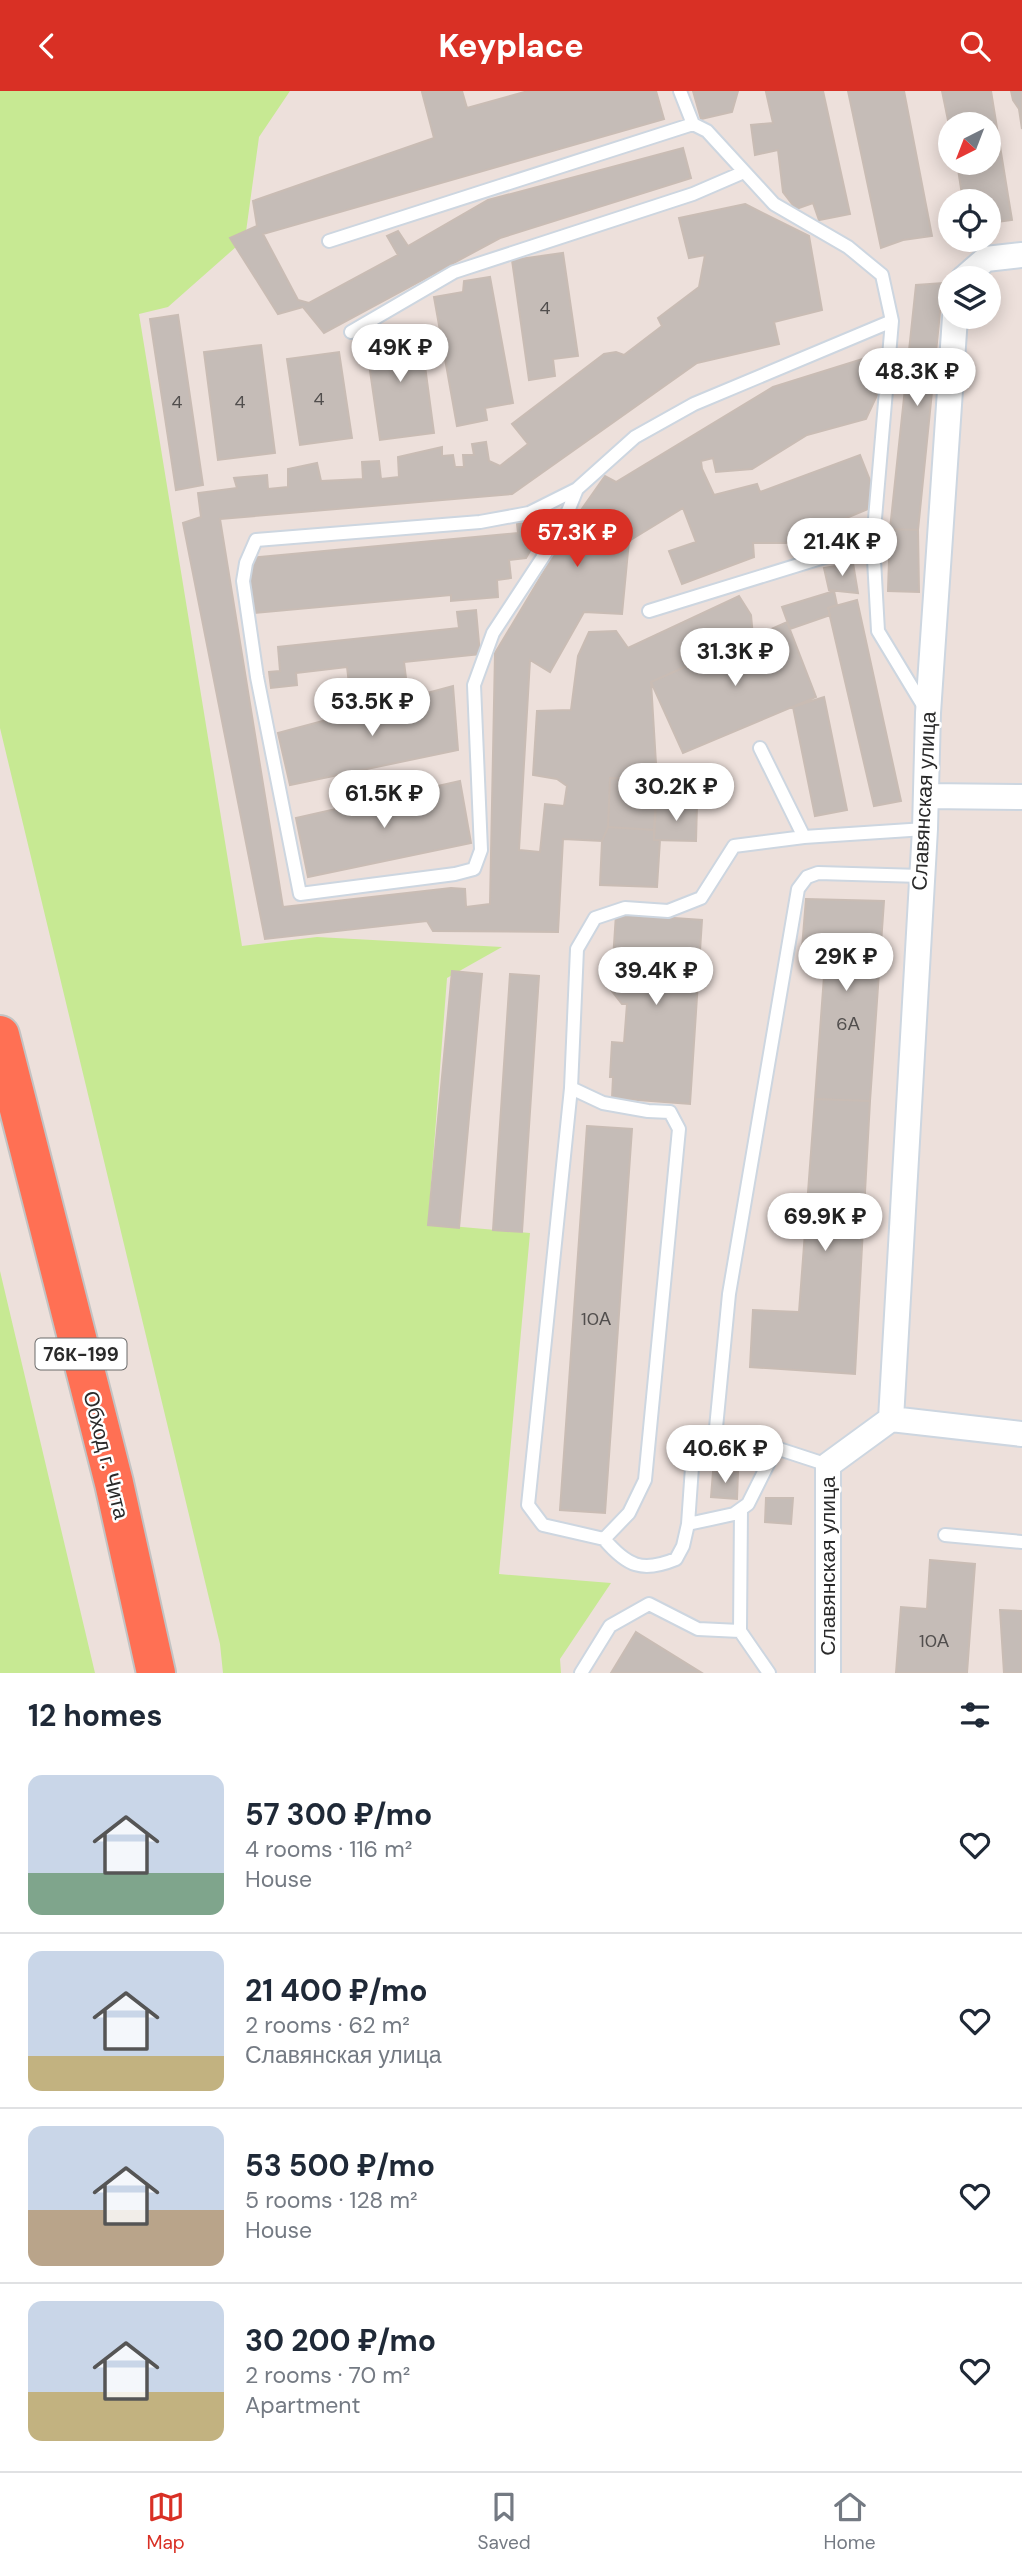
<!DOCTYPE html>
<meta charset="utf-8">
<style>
:root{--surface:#fff;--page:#f2f2f3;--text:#1f2937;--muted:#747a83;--line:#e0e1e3;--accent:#d93025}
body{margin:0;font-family:"DM Sans",sans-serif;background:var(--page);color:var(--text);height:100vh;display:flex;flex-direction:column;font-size:26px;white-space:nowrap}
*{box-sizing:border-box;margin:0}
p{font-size:23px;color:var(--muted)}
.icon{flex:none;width:38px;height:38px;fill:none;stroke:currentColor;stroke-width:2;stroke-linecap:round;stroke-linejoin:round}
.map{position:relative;height:1582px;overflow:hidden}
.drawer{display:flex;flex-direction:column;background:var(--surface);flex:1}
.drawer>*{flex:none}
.needle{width:46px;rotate:222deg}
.tools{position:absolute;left:938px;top:21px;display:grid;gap:14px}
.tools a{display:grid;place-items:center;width:63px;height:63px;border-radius:50%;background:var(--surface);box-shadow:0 4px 18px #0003;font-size:35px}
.price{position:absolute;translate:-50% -60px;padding:0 16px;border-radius:24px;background:#fff;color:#222;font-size:23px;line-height:46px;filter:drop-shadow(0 2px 4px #0008)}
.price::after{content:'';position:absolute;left:50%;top:42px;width:21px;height:16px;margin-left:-10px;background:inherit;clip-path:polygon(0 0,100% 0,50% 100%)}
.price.on{background:var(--accent);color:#fff}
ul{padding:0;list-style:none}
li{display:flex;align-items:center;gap:21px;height:175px;padding:0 28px}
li+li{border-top:2px solid var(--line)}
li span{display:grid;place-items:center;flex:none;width:196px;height:140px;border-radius:14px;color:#555}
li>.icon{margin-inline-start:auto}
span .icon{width:84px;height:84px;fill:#fffc;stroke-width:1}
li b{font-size:30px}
h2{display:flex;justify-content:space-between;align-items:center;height:84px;padding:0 28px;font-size:30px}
header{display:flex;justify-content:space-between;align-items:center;height:91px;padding:0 28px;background:var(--accent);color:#fff;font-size:32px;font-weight:800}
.tabs{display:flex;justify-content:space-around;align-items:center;height:98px;border-top:2px solid var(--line);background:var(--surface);font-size:19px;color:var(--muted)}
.tabs a{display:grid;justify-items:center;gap:4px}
.tabs .on{color:var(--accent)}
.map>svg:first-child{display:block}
.green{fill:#c7e993}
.building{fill:#c5bcb7;stroke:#c9bcb4;stroke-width:2}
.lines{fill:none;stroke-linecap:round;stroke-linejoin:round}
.lane-casing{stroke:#cdd6e0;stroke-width:16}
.street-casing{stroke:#cdd6e0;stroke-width:28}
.highway-casing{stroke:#c3c3c3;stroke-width:42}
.lane{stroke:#fff;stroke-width:12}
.street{stroke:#fff;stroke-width:24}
.highway{stroke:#ff7054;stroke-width:38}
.labels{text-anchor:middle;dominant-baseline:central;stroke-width:5;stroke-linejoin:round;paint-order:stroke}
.number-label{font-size:18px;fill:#514e4d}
.shield{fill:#fff;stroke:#6a6a6a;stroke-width:2}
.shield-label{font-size:19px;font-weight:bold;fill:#2a2a2a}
.street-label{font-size:21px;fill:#2a2a2a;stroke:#fff}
</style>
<header><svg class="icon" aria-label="back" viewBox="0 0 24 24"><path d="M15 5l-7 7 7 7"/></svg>Keyplace<svg class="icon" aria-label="search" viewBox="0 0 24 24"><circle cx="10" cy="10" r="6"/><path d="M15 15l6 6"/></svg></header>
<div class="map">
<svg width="1022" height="1582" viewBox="0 0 1022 1582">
<rect width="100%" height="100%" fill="#ede0db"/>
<!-- green -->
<path class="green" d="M0 0H290L259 46 245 148 168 216 139 223 242 855 317 846 502 856 447 887 428 1133 530 1142 499 1483 611 1492 560 1568 561 1582H223L220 1553 0 637Z
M0 1180 95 1582H0Z"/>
<!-- building -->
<path class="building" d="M428 0H462L467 17 528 0H656L664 28 263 143 298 209 309 212 398 164 387 145 398 140 408 155 488 109 683 57 691 87 500 147 324 242 303 216 278 223 230 147 257 135 253 110 434 47 422 1Z
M693 0H738L732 21 701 28Z
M823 0 850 123 819 129 813 112 796 118 783 101 778 59 755 64 751 34 773 32 766 1Z
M848 0H904L932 145 903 149 881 157Z
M942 0H991L1012 129 989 132V110H963L957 72H989V33H950V39Z
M1011 0H1022V38L1019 18 1013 9Z
M745 113 809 145 822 219 774 231 779 253 697 272 512 403 220 428 283 816 451 797 465 798 466 816 490 813 495 562 579 422 605 385 616 391 773 296 875 264 878 302 866 328 807 344 752 378 716 381 713 367 701 370 702 378 714 404 757 393 760 401 860 364 871 392 868 418 786 452H753L754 466 682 493 669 460 696 451 683 417 629 450 622 523 584 521 550 581 530 569 519 759 540 761 545 713 564 715 567 695 557 688 533 684 537 620 571 619 578 565 589 541 616 540 628 557 739 505 751 524 753 546 651 591 657 689 610 687 608 736 602 750 563 748 558 841 433 840 427 830 265 848 183 432 201 426 198 402 237 397 234 387 267 384 268 398 288 396V378L317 372 321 390 363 388 362 371 379 370 381 388 399 386 398 366 442 356V365L453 364 455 376H464L463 364H474L472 353 486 351 489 370 500 375 528 353 512 333 604 263 616 261 624 264 662 235 658 227 699 196 705 164 689 167 679 127Z
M563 162 578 265 553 268 555 285 529 289 512 169Z
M490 186 513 312 485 317 487 329 457 335 434 206 463 201 464 190Z
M943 192 918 439 890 438 916 194Z
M178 224 203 394 176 399 150 228Z
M420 238 434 342 380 349 365 245Z
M261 254 275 362 218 369 204 261Z
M339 261 352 347 300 354 287 268Z
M537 431 538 446 526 467 509 469 511 487 497 489 498 506 451 510V504L253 522 248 467 518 442 517 433Z
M890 438 918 439 919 501 888 500Z
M853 472 858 502 829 499 824 477Z
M834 500 837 514 828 517 830 524 790 538 782 516Z
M857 509 901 710 874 715 828 517Z
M476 519 480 563 404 571 406 587 349 593 347 576 296 582 297 594 271 597 269 581 280 580 278 556 459 537 457 521Z
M787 531 816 606 683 662 651 591Z
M453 595 458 659 290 694 278 642Z
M824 606 847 719 815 725 793 616Z
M610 687 657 689 654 739 608 736Z
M460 690 471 752 308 786 296 727Z
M656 713 697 714 696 750 654 749Z
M608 736 654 739V749H660L657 796 600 794 602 750Z
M806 808 884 810 870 1010 815 1008 826 858 802 857Z
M616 823 702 829 690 1013 612 1007 613 986H610L612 951 624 952 627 913H622L611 899Z
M452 880 482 883 459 1137 428 1134Z
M510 883 539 885 522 1141 493 1139Z
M815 1008 870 1010 855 1283 750 1276 753 1219 799 1221Z
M587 1035 632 1038 605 1422 560 1419Z
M713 1381H738L737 1408 711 1406Z
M766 1407H793L791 1433 765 1431Z
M930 1469 975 1473 967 1582H896L901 1516 927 1518Z
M1000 1519 1022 1520V1582H1004Z
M636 1541 702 1582H611Z"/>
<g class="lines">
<!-- lane casing -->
<g class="lane-casing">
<path id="lane" d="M680 0 693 33 707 40 774 113 848 156 882 184 892 230 873 451 878 540 924 616
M329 150 693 33
M351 241 454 181 693 103 744 81
M577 398 560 440 493 542 474 594 481 759 474 778 455 783 300 803 257 586 243 490 246 472 256 449 480 431 529 422 577 398 635 346 694 313 892 230
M649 520 873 451
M760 657 804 746
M571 997 603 1012 648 1020 670 1021 679 1038 645 1389 629 1422 604 1448C627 1475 642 1482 676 1468L683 1455 688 1433 692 1376 715 1347
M828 1374 776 1357 715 1347 729 1203 798 798 807 786 818 782 921 785
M741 1418 740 1540 769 1582
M688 1433 734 1423 748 1413 776 1357
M945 1444 1022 1451
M604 1448 543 1434 528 1414 571 997 577 858 595 827 625 817 668 820 701 807 734 755 804 746 925 738
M581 1582 610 1535 649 1513 698 1538 740 1540"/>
</g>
<!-- street casing -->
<g class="street-casing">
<path id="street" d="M964 187 986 168 1022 164
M926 705 1022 706
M891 1328 1022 1343
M828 1582V1374L891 1328 925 738 928 622 955 226"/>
</g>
<!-- highway casing -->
<g class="highway-casing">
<path id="highway" d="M0 944 114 1392 156 1582"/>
</g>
<!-- lane -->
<use href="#lane" class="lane"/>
<!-- street -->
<use href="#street" class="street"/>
<!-- highway -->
<use href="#highway" class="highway"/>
</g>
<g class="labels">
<!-- number labels -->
<g class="number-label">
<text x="545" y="217">4</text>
<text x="319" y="308">4</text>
<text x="177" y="311">4</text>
<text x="240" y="311">4</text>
<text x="848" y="933">6А</text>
<text x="596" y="1228">10А</text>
<text x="934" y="1550">10А</text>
</g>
<!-- shield labels -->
<rect class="shield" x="35.5" y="1247.5" width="91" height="31" rx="5"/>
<g class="shield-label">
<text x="81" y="1263">76К-199</text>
</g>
<!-- street labels -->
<g class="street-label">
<text transform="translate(924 710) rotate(-87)">Славянская улица</text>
<text transform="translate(106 1364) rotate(76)">Обход г. Чита</text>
<text transform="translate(828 1475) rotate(-90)">Славянская улица</text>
</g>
</g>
</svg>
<div class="tools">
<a><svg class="needle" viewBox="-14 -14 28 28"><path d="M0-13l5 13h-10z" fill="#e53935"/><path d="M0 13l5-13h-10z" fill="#747a83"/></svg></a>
<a><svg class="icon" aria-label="locate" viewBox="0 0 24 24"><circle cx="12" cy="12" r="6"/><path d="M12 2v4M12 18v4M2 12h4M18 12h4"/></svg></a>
<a><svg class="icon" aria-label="layers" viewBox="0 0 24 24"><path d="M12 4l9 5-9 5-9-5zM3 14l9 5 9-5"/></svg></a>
</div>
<b class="price" style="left:400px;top:293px">49K ₽</b>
<b class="price" style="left:917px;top:317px">48.3K ₽</b>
<b class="price on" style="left:577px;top:478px">57.3K ₽</b>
<b class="price" style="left:842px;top:487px">21.4K ₽</b>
<b class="price" style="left:735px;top:597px">31.3K ₽</b>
<b class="price" style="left:372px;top:647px">53.5K ₽</b>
<b class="price" style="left:676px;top:732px">30.2K ₽</b>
<b class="price" style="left:384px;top:739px">61.5K ₽</b>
<b class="price" style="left:846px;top:902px">29K ₽</b>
<b class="price" style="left:656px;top:916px">39.4K ₽</b>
<b class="price" style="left:825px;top:1162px">69.9K ₽</b>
<b class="price" style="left:725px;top:1394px">40.6K ₽</b>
</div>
<section class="drawer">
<h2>12 homes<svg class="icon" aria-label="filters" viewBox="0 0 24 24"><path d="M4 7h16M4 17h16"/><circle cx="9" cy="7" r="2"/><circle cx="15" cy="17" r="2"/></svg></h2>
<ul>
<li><span style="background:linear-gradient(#c9d6e8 70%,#7fa58c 0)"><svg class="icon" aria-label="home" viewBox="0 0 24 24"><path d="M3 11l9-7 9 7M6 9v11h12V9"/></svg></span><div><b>57 300 ₽/mo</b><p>4 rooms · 116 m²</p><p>House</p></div><svg class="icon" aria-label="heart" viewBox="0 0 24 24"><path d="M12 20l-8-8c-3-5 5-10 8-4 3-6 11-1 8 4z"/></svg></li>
<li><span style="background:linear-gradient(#c9d6e8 75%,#c2b280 0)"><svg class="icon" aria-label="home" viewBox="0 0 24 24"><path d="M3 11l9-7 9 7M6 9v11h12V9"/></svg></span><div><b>21 400 ₽/mo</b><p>2 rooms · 62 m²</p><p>Славянская улица</p></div><svg class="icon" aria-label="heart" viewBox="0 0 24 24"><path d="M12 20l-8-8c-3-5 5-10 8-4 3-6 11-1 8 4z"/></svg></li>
<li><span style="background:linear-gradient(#c9d6e8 60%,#b9a48a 0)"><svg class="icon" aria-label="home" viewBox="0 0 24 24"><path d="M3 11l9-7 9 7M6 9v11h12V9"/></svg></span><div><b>53 500 ₽/mo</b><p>5 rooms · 128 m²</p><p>House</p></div><svg class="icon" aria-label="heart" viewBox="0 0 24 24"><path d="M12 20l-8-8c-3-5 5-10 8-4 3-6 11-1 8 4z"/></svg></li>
<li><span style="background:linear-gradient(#c9d6e8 65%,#c2b280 0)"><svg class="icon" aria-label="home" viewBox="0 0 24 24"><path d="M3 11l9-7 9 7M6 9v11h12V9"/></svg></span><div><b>30 200 ₽/mo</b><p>2 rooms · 70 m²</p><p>Apartment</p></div><svg class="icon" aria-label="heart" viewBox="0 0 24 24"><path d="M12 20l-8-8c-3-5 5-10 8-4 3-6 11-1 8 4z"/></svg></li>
</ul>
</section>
<nav class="tabs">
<a class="on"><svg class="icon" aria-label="map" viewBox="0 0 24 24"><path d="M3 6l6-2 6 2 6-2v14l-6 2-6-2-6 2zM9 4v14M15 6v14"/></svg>Map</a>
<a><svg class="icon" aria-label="saved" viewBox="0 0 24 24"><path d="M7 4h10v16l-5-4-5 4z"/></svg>Saved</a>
<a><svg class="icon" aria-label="home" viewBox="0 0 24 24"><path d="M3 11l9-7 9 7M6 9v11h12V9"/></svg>Home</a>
</nav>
